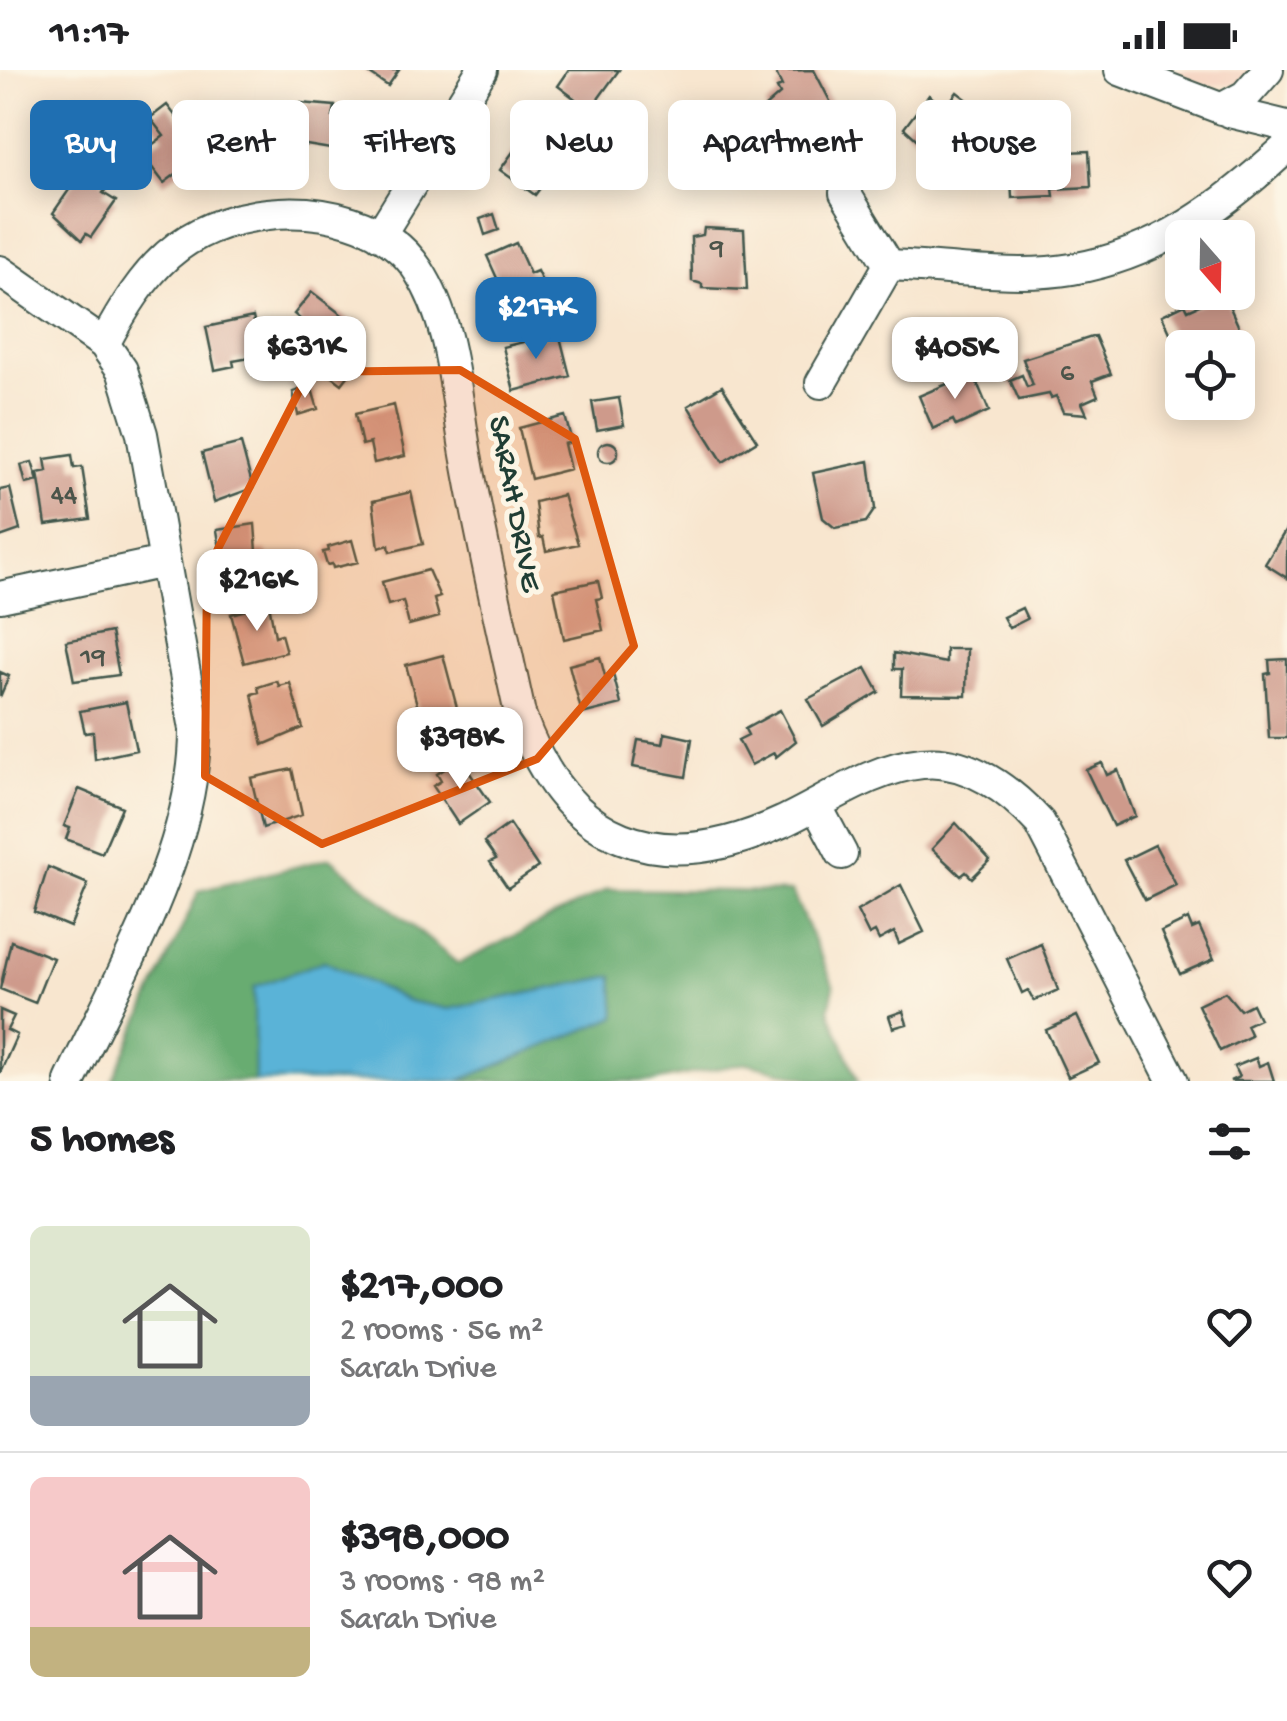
<!DOCTYPE html>
<meta charset="utf-8">
<style>
:root{--surface:#fff;--page:#f2f2f2;--text:#202124;--muted:#757577;--line:#e0e0e0;--accent:#1f6fb2}
body{margin:0;font-family:"Gochi Hand",sans-serif;background:var(--page);color:var(--text);height:100vh;display:flex;flex-direction:column;font-size:38px;white-space:nowrap}
*{box-sizing:border-box;margin:0}
p{font-size:32px;color:var(--muted)}
.icon{flex:none;width:55px;height:55px;fill:none;stroke:currentColor;stroke-width:2;stroke-linecap:round;stroke-linejoin:round}
.map{position:relative;height:1011px;overflow:hidden}
.side{display:flex;flex-direction:column;background:var(--surface);flex:1}
.side>*{flex:none}
.hud{position:absolute;left:30px;top:30px;width:1228px;height:90px;display:flex;gap:20px}
.needle{width:65px;rotate:160deg}
.controls{position:absolute;left:1165px;top:150px;display:grid;gap:20px}
.controls a{display:grid;place-items:center;width:90px;height:90px;border-radius:15px;background:var(--surface);box-shadow:0 5px 25px #0003;font-size:50px}
.price{position:absolute;translate:-50% -85px;padding:0 22px;border-radius:20px;background:#fff;color:#222;font-size:32px;line-height:65px;filter:drop-shadow(0 2px 5px #0008)}
.price::after{content:'';position:absolute;left:50%;top:60px;width:30px;height:22px;margin-left:-15px;background:inherit;clip-path:polygon(0 0,100% 0,50% 100%)}
.price.selected{background:var(--accent);color:#fff}
ul{padding:0;list-style:none}
li{display:flex;align-items:center;gap:30px;height:250px;padding:0 30px}
li+li{border-top:2px solid var(--line)}
li span{display:grid;place-items:center;flex:none;width:280px;height:200px;border-radius:15px;color:#555}
li>.icon{margin-inline-start:auto}
span .icon{width:120px;height:120px;fill:#fffc;stroke-width:1}
li b{font-size:42px}
h2{display:flex;justify-content:space-between;align-items:center;height:120px;padding:0 30px;font-size:42px}
.tag{padding:0 35px;border-radius:15px;background:var(--surface);box-shadow:0 5px 25px #0003;font-size:35px;line-height:90px}
.tag.selected{background:var(--accent);color:#fff}
.status{display:flex;justify-content:space-between;align-items:center;height:70px;padding:0 50px;background:var(--surface);direction:ltr}
.status svg{height:28px;fill:currentColor}
.map>svg:first-child{display:block}
.built{fill:#f5d3c1}
.forest{fill:#67ac71;stroke:#437452;stroke-width:2.5}
.water{fill:#5ab3d7;stroke:#3c7886;stroke-width:2.5}
.building{fill:#ce9a8b}
.lines{fill:none;stroke-linecap:round;stroke-linejoin:round}
.minor-casing{stroke:#40564b;stroke-width:34}
.minor{stroke:#fff;stroke-width:30}
.marked{fill:#de580e;fill-opacity:0.2;stroke:#de580e;stroke-width:8;stroke-linejoin:round}
.labels{text-anchor:middle;dominant-baseline:central;stroke-width:10;stroke-linejoin:round;paint-order:stroke}
.number-label{font-size:28px;fill:#4b544a}
.street-label{font-size:32px;fill:#1f3d34;stroke:#fcf5e5}
</style>
<div class="status"><b>11:17</b><svg viewBox="0 0 49 12"><path d="M0 12V9h3v3zM5 12V6h3v6zM10 12V3h3v9zM15 12V0h3v12zM26 1h20v11H26zM47 4h2v5h-2z"/></svg></div>
<div class="map">
<svg width="1287" height="1011" viewBox="0 0 1287 1011">
<rect width="100%" height="100%" fill="#fcf5e5"/>
<filter id="ink" filterUnits="userSpaceOnUse"><feTurbulence type="fractalNoise" baseFrequency=".01" numOctaves="2"/><feDisplacementMap in="SourceGraphic" scale="20" xChannelSelector="R" yChannelSelector="G"/><feConvolveMatrix kernelMatrix="1 2 1 2 8 2 1 2 1" color-interpolation-filters="sRGB"/></filter>
<filter id="wash" filterUnits="userSpaceOnUse"><feTurbulence type="fractalNoise" baseFrequency=".0048" numOctaves="4" result="noise"/><feDisplacementMap in="SourceGraphic" scale="40" xChannelSelector="R" yChannelSelector="G"/><feGaussianBlur stdDeviation="2.25" result="paint"/><feColorMatrix in="noise" values="0 0 0 0 0 0 0 0 0 0 0 0 0 0 0 0 0 1.4 0 .05"/><feComposite in="paint" operator="in"/></filter>
<g filter="url(#wash)">
<rect width="100%" height="100%" fill="#f8e6cf"/>
<!-- built -->
<path class="built" d="M1164 0H1259L1247 15H1206Z"/>
<!-- forest -->
<path class="forest" d="M330 788 458 894 608 819 792 822 834 916 829 940 858 1011H819L747 993 652 1011H459L616 947 613 906 449 939 408 931 324 891 254 917 255 1011H112L199 821Z"/>
<!-- water -->
<path class="water" d="M324 891 408 931 449 939 613 906 616 947 459 1011H255L254 917Z"/>
<g id="blocks">
<!-- building -->
<path class="building" d="M364 0H399L388 16Z
M569 0H619L590 40 558 16Z
M814 0 831 33 801 48 805 55 780 67 765 37 780 24 777 18 782 16 775 1Z
M957 22 985 43 957 82 963 86 952 101 904 58 929 25 945 38Z
M288 32 335 36 333 47 348 50 343 81 282 71Z
M167 35 204 83 164 113 141 83 164 66 150 48Z
M538 47 563 65 544 90 555 98 535 125 500 100Z
M1089 81 1091 117 1053 119 1054 126 1012 128 1011 107H1025L1024 84Z
M89 91 106 103 101 110 109 115 103 123 116 131 91 167 86 164 82 170 53 143Z
M494 144 499 160 485 165 480 149Z
M704 158 744 160 747 220 702 218V214L692 211 691 167 703 165Z
M516 173 530 204 537 201 550 229 514 246 487 186Z
M312 222 363 261 353 274 365 284 342 314 325 301 335 289 299 263 300 249 294 244Z
M1224 224 1241 262 1208 278H1182V289L1162 245 1185 234 1188 240Z
M253 247 261 286 233 291 234 296 215 300 206 257Z
M559 263 570 306 514 321 503 277Z
M1095 266 1111 304 1092 311 1098 326 1082 333 1087 344 1063 342 1056 326 1051 328 1049 324 1019 330 1010 310 1022 305 1027 317 1033 315 1023 289Z
M973 303 989 341 956 356 953 350 933 359 919 326Z
M311 316 318 339 298 345 293 322Z
M722 316 757 371 723 392 688 336Z
M619 328 624 355 597 360 592 332Z
M394 335 405 386 374 393 370 373 362 375 355 344Z
M565 346 572 372 564 374 570 399 531 409 519 358Z
M598 382a10 10 0 1 1 20 0a10 10 0 1 1-20 0Z
M241 373 253 418 214 432 202 383Z
M72 385 74 398 82 397 90 449 46 455 38 403 47 401 45 389Z
M869 391 875 439 866 452 835 458 823 448 813 403Z
M32 392 38 411 26 414 21 395Z
M10 418 20 460 0 467V420Z
M411 422 423 474 390 482 389 475 379 478 373 431Z
M563 425 578 474 546 481 543 467 539 468 535 432Z
M255 454 257 482 266 480 270 503 225 510 217 460Z
M1287 458V508L1265 494Z
M352 470 358 492 333 498 332 494 327 495 323 482 329 481 328 477Z
M428 500 440 527 434 529 439 547 409 555 403 531 388 535 382 512Z
M598 511 602 528 596 529 603 560 564 569 554 520Z
M269 534 275 566 281 564 286 582 244 593 231 544Z
M1022 538 1027 549 1009 558 1003 547Z
M111 562 119 605 74 611 66 571Z
M946 579H967L966 626 901 625 902 599H894V583L946 593Z
M443 585 457 638 420 645 406 595Z
M600 587 605 606 613 604 621 634 582 644 569 595Z
M1287 589V668H1269L1265 604 1270 603 1269 590Z
M866 598 879 622 823 656 808 629Z
M0 602 9 606 0 627Z
M277 611 279 616 290 613 303 658 263 675 252 624 259 622 258 617Z
M126 632 136 680 95 689 93 662 85 663 80 641Z
M780 640 796 671 776 687 774 683 751 695 738 670 748 665 745 659Z
M665 663 692 669 686 707 633 697 638 670 663 674Z
M460 689 490 732 458 754 433 716 441 711 437 704Z
M1102 693 1107 705 1118 700 1135 746 1113 756 1086 700Z
M292 699 302 745 263 758 251 708Z
M79 719 122 737 102 783 66 769 70 758 64 756Z
M956 753 990 790 972 808 966 802 961 806 932 779Z
M509 754 538 797 508 818 490 792 496 789 484 772Z
M1155 775 1176 815 1145 830 1124 790Z
M48 797 88 814 70 857 34 842Z
M901 815 924 862 899 874 894 862 879 870 875 862 869 865 857 841Z
M1188 849 1192 859 1199 856 1214 889 1180 904 1161 862Z
M11 871 53 888 35 933 0 919Z
M1041 874 1058 920 1034 931 1028 920 1022 923 1007 889Z
M1225 922 1240 940 1252 934 1259 949 1246 955 1251 966 1220 981 1198 935Z
M0 940 14 946 7 960 17 965 0 1003Z
M903 941 907 954 893 958 889 946Z
M1077 946 1099 993 1068 1007 1046 960Z
M1256 988 1259 996 1268 992 1274 1011H1230L1239 1007 1234 997Z"/>
</g>
</g>
<g filter="url(#ink)">
<use href="#blocks" fill-opacity="0" stroke="#40564b" stroke-width="2.5"/>
<g class="lines">
<!-- minor casing -->
<g class="minor-casing">
<path id="minor" d="M1120 0 1233 43 1287 56
M1221 39 1245 26 1268 0
M845 123 889 195C944 197 1017 209 1072 199 1159 184 1223 136 1287 77
M380 165 482 0
M0 201 104 274 122 300 142 364 195 659C196 779 119 905 70 1011
M104 274C144 200 179 154 268 144 320 138 387 152 418 200 454 255 455 326 467 390 482 475 502 559 520 644 565 774 659 809 782 752 827 731 872 698 922 693 968 688 1011 721 1040 753L1173 1011
M821 313 889 195
M0 527 164 492
M816 735 842 784"/>
</g>
<!-- minor -->
<use href="#minor" class="minor"/>
</g>
</g>
<!-- marked area -->
<path class="marked" d="M460 300 575 369 634 576 537 689 322 774 205 706 207 500 309 302Z"/>
<g class="labels">
<!-- number labels -->
<g class="number-label">
<text x="717" y="179">9</text>
<text x="1067" y="304">6</text>
<text x="64" y="426">44</text>
<text x="93" y="588">19</text>
</g>
<!-- street labels -->
<g class="street-label">
<text transform="translate(513 434) rotate(79)">SARAH DRIVE</text>
</g>
</g>
</svg>
<div class="controls">
<a><svg class="needle" viewBox="-14 -14 28 28"><path d="M0-13l5 13h-10z" fill="#e53935"/><path d="M0 13l5-13h-10z" fill="#757577"/></svg></a>
<a><svg class="icon" aria-label="locate" viewBox="0 0 24 24"><circle cx="12" cy="12" r="6"/><path d="M12 2v4M12 18v4M2 12h4M18 12h4"/></svg></a>
</div>
<b class="price selected" style="left:536px;top:292px">$217K</b>
<b class="price" style="left:305px;top:331px">$631K</b>
<b class="price" style="left:955px;top:332px">$405K</b>
<b class="price" style="left:257px;top:564px">$216K</b>
<b class="price" style="left:460px;top:722px">$398K</b>
<div class="hud">
<a class="tag selected">Buy</a>
<a class="tag">Rent</a>
<a class="tag">Filters</a>
<a class="tag">New</a>
<a class="tag">Apartment</a>
<a class="tag">House</a>
</div>
</div>
<section class="side">
<h2>5 homes<svg class="icon" aria-label="filters" viewBox="0 0 24 24"><path d="M4 7h16M4 17h16"/><circle cx="9" cy="7" r="2"/><circle cx="15" cy="17" r="2"/></svg></h2>
<ul>
<li><span style="background:linear-gradient(#dfe7d0 75%,#9aa5b1 0)"><svg class="icon" aria-label="home" viewBox="0 0 24 24"><path d="M3 11l9-7 9 7M6 9v11h12V9"/></svg></span><div><b>$217,000</b><p>2 rooms · 56 m²</p><p>Sarah Drive</p></div><svg class="icon" aria-label="heart" viewBox="0 0 24 24"><path d="M12 20l-8-8c-3-5 5-10 8-4 3-6 11-1 8 4z"/></svg></li>
<li><span style="background:linear-gradient(#f6c9c9 75%,#c2b280 0)"><svg class="icon" aria-label="home" viewBox="0 0 24 24"><path d="M3 11l9-7 9 7M6 9v11h12V9"/></svg></span><div><b>$398,000</b><p>3 rooms · 98 m²</p><p>Sarah Drive</p></div><svg class="icon" aria-label="heart" viewBox="0 0 24 24"><path d="M12 20l-8-8c-3-5 5-10 8-4 3-6 11-1 8 4z"/></svg></li>
</ul>
</section>
